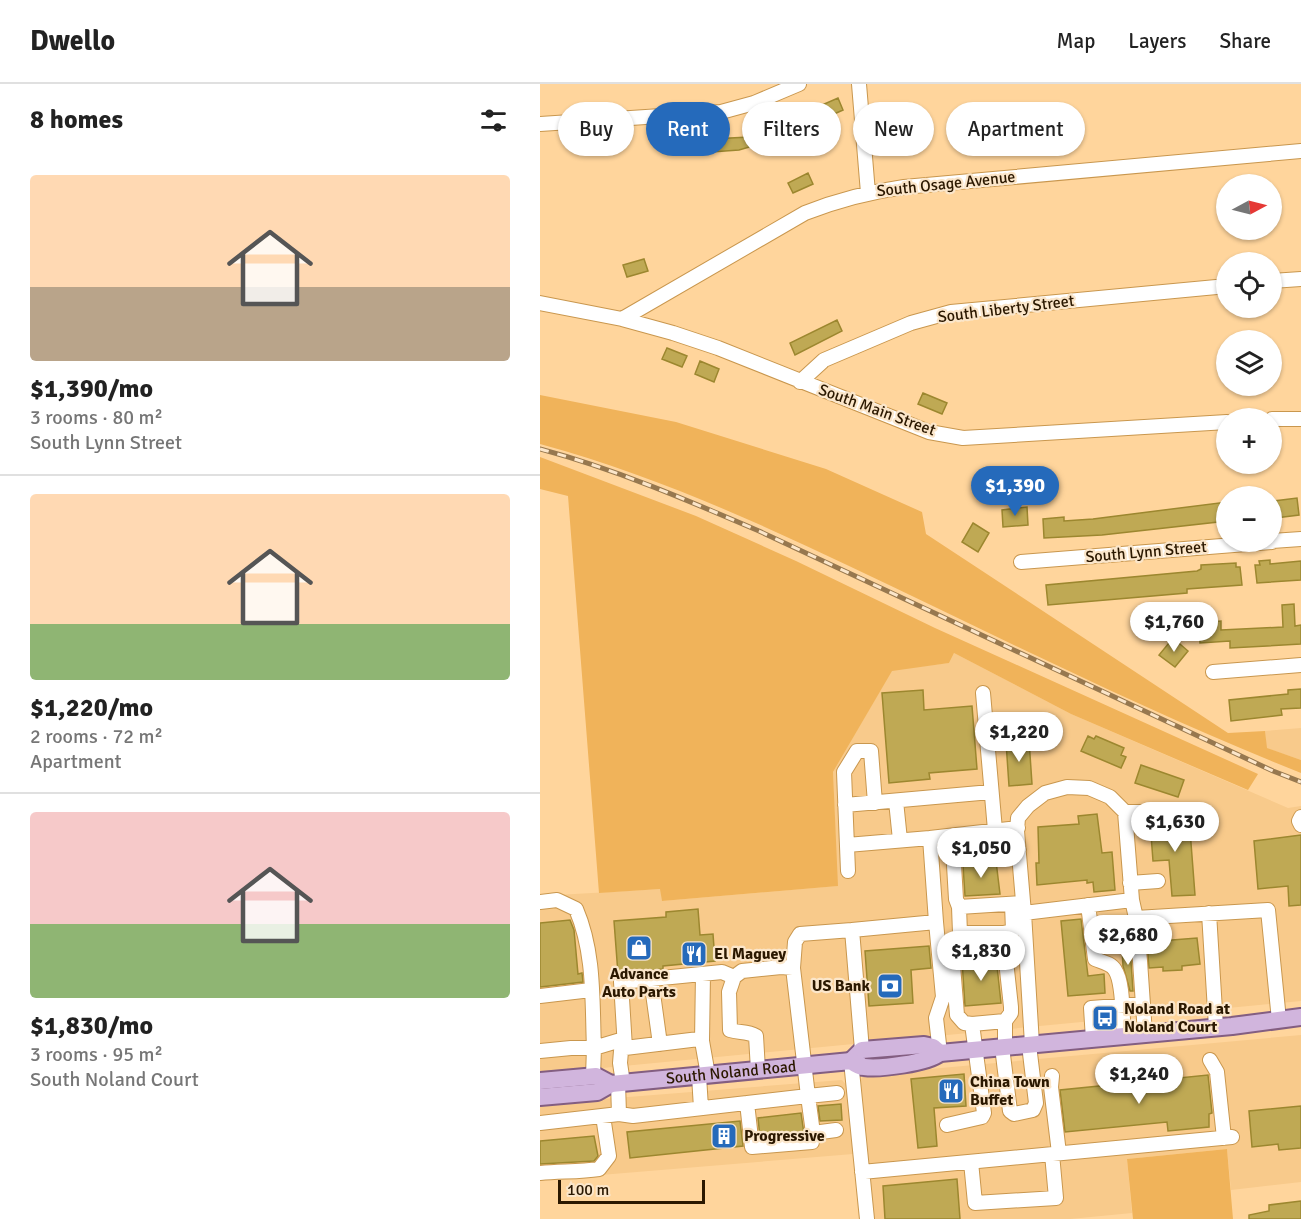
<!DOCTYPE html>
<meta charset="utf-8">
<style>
:root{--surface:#fff;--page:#f6f6f6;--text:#222;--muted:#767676;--line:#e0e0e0;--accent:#256abb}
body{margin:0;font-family:Signika,sans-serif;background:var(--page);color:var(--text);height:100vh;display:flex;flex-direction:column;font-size:22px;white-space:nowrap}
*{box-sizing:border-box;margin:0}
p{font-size:20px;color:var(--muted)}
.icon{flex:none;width:33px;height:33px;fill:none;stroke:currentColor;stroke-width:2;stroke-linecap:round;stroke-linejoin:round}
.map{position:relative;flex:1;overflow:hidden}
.sheet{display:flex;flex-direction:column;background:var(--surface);width:540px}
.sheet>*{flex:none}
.guide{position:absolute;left:18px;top:18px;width:570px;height:54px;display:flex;gap:12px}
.needle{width:39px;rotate:83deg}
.controls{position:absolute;left:676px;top:90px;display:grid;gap:12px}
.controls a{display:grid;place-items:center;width:66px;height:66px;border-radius:50%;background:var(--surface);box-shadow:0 2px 4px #0004;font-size:30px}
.scale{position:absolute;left:18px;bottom:15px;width:147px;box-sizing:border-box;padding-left:6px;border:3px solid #2b1800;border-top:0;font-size:16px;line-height:21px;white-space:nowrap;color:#2b1800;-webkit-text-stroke:4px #fbe6ca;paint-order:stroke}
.price{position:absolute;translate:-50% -51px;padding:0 14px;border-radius:21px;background:#fff;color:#222;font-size:20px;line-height:39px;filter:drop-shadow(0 2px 3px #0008)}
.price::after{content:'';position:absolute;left:50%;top:36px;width:18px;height:14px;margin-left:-9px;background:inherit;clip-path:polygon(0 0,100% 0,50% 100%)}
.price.active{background:var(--accent);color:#fff}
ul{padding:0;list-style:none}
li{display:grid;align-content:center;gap:12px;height:318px;padding:0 30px}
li+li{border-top:2px solid var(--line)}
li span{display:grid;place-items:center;height:186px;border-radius:6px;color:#555}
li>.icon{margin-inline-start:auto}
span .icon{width:108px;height:108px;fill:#fffc;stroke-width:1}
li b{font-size:26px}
h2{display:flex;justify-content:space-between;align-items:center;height:72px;padding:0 30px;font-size:26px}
.pill{padding:0 21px;border-radius:27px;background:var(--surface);box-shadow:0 2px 4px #0004;font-size:21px;line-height:54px}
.pill.active{background:var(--accent);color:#fff}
header{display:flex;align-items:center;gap:36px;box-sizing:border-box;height:84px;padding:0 30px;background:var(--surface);border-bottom:2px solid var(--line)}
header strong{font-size:28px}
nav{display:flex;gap:33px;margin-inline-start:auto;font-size:21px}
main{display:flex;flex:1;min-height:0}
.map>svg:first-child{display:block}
.built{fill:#f8ca8b}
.green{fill:#f0b35a}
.building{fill:#bfa954;stroke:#9c872f;stroke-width:1.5}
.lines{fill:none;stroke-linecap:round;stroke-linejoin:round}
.minor-casing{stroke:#c9974e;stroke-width:16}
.major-casing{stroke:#835e81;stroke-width:20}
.minor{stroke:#fff;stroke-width:14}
.major{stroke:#d1b5dd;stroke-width:16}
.rail-casing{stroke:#97784f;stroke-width:5}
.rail{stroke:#fbe6ca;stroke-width:3;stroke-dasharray:9;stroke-linecap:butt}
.labels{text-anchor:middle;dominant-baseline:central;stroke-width:4.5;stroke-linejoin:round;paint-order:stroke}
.street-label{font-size:16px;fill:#2b1800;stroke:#fbe6ca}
.poi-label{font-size:16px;font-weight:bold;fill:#2b1800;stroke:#fbe6ca;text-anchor:start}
</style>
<header>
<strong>Dwello</strong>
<nav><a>Map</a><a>Layers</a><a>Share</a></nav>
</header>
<main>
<section class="sheet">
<h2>8 homes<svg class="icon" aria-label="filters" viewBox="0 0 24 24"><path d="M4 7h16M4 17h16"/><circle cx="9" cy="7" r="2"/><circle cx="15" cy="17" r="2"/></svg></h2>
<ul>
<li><span style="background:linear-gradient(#ffd9b3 60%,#b9a48a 0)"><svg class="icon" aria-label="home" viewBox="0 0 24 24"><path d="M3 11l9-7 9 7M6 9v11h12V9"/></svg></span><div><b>$1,390/mo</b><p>3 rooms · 80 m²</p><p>South Lynn Street</p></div></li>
<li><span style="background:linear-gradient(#ffd9b3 70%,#8fb573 0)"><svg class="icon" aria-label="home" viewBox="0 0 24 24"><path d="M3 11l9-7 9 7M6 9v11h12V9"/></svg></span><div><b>$1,220/mo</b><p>2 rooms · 72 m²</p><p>Apartment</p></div></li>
<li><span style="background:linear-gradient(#f6c9c9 60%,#8fb573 0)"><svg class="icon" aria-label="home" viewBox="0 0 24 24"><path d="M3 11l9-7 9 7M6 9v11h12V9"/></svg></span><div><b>$1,830/mo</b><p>3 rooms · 95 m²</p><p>South Noland Court</p></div></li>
</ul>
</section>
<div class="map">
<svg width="761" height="1135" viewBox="0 0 761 1135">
<rect width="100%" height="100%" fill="#ffd59c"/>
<!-- built -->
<path class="built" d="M414 569 531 630 748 724 761 722V917L0 990V812L121 805 122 817 297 802 293 688 352 586 409 579Z
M761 644V676L726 664 725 647Z
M761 951V1098L691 1106 687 1065 587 1075 592 1129 530 1135H333L319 998 324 991Z
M302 996 308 1003 313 1070 0 1096V1020Z"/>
<!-- green -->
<path class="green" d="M0 311 136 338 286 385 382 428 386 450 688 649 725 647 727 664 761 676V689C638 640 517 582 397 524 267 462 140 398 0 360Z
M0 373 156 432 256 477 395 544 718 690 708 706 531 630 414 569 409 579 352 587 293 688 298 802 122 817 120 805 59 809 28 412 0 405Z
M687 1065 693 1135H593L587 1075Z"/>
<!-- building -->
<path class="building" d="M298 14 303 26 240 54 199 66 172 68V55L209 53 208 49 234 42Z
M268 89 273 100 253 109 248 99Z
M104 175 108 187 87 193 83 181Z
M297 236 302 247 255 271 250 259Z
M127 264 147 272 142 283 122 275Z
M160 277 179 285 174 298 155 290Z
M383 309 407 319 402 330 378 320Z
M757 414 759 431 736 434 734 417Z
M687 418V437L562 451 504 454 503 435 524 433V437L553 435Z
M487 423 488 441 463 443 462 426Z
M433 439 449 449 438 468 422 458Z
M730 476V480L761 477V496L717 499 715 481H720L719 477Z
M696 479V483H700L702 501 647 505V509L508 521 506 501 657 487 661 485V481Z
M754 520 755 542 761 541V560L690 564V557L660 559 659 539 681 537V546L743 543 742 521Z
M633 554 648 567 635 583 619 571Z
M761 605V624L741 625 742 631 691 637 689 616 748 610V606Z
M383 606 384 626 432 622 437 685 389 689 390 695 349 699 342 609Z
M548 652 554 655 556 652 584 664 581 671 586 673 581 684 541 667Z
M489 656 492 700 469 702 466 658Z
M601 681 644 696 638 713 595 699Z
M557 730 562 769 572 768 575 806 554 808 553 798 547 799V796L497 801 496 779H499L498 743 539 740 538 732Z
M649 733 655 811 632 812 629 776 613 777 610 737H636Z
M761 751V821L749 822 748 802 718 805 714 757Z
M456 777 460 810 425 812 423 781Z
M158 825 160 851 173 850 175 877 123 882V885L78 890 74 837 126 833V828Z
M541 835 548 892 564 890 565 909 528 912 521 837Z
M30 836 34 846 38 890 42 889 43 898 0 903V839Z
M657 854 660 880 642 882V886L623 887V883L609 884 607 858Z
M389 862 391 884 371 886 373 919 329 922 325 867Z
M590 863 593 907H590L583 882 582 864Z
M456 873 461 919 425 922 422 876Z
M424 990 426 1022 394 1024 397 1062 378 1064 371 995Z
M668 991 672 1029 669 1030V1043L628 1047 627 1038 525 1048 520 1006Z
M301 1020 302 1036 280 1037 278 1022Z
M761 1022V1064L739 1066 738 1060 712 1063 709 1027Z
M261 1029 264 1050 220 1053 218 1034Z
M200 1037 203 1062 90 1074 87 1048Z
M54 1052 58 1072 54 1077 0 1080V1057Z
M417 1095 420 1135H345L343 1102Z
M761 1117V1135H709V1131L729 1127V1121Z"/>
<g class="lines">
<!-- minor casing -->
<g class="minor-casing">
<path id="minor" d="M319 0 328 109
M0 40 181 28 214 19 259 0
M732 197 761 195
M0 219 82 235 133 249 178 264 389 348 423 354 687 338
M82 235 265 129C298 116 329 108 364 103L761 67
M260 298 284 276 371 239 411 228 687 202
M732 335H761
M732 457 761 455
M481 478 732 458
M673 588 761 581
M443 609 455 746
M356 717 360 756
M305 721 451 708
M585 728H636
M761 733 759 737 761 741
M307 761 390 754
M479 766 418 772 415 776 414 781 416 815 419 823 483 819
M308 787 304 688 317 667H331L335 719
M590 799 618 797
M592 816 484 829 477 747 478 734 488 722 505 709 527 703 549 704 570 713 585 728 592 816 596 834 600 877 605 950
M0 818 17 816 36 825C55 869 52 918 54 964H31L0 967
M548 821 555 875C562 878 571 879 575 886 584 899 582 935 584 952
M419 823 420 849 412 869 417 931 424 939 432 940
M484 829 492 960
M669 829 676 943
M596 834 728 826 739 936
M396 838 390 754 478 744
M420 849H463
M253 884 255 858 260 850 312 846
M111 895 120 960
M0 912 51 906
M553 955 551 924 603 920
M162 957 163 890
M462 963 470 1027 474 1030 493 1026 496 1019 489 961
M465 963V937L471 929V923L463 849 473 847 472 820
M85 964 81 898 182 888 194 893
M322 966 312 846 396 838 403 913 396 934 400 969
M670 976 677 988 684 1054
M311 977 327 1135
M53 992 54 964 84 955
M159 992 161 1024
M512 992 511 1003 519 1069
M83 999 80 979 81 967 85 964 159 955 162 957 168 991
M207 1019 212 1063 272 1058 273 1049
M79 1030 93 1032 268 1012 253 884 241 883 202 887 194 893 189 908 190 946C199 949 207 947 216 952L218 986
M0 1039 79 1030 78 999
M407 1041 442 1033 444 1029 432 940 465 937
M296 1046 273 1049 268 1012 297 1009
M431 1078 435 1119 516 1114 512 1070
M322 1088 692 1053
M0 1089C20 1087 39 1088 59 1085L69 1072 63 1032"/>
</g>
<!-- major casing -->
<g class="major-casing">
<g id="major">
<path d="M311 977 322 966 384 961 393 963 400 969"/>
<path d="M0 997 56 992 71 1000"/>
<path id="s1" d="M0 1013 57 1008 71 1000 311 977C315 980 319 983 324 983 341 985 387 979 400 969L692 942 761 933"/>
</g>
</g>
<!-- minor -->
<use href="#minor" class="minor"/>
<!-- major -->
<use href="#major" class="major"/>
<!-- rail casing -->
<g class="rail-casing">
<path id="rail" d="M0 365C75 385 147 416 219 447L733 687 761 698"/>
</g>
<!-- rail -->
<use href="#rail" class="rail"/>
</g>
<!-- icons -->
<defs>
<g id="shop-square" transform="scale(1.35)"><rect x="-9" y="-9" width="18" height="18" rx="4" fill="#256abb" stroke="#fbe6ca"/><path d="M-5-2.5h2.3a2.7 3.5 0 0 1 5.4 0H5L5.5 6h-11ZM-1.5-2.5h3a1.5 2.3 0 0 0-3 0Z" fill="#fff"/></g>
<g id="restaurant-square" transform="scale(1.35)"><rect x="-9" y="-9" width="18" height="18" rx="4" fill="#256abb" stroke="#fbe6ca"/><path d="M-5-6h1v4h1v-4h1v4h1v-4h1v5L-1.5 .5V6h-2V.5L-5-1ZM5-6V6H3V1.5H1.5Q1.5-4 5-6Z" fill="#fff"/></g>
<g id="bank-square" transform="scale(1.35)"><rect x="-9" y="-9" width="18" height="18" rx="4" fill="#256abb" stroke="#fbe6ca"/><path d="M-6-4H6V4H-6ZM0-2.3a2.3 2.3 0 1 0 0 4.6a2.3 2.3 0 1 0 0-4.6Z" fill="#fff"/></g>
<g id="bus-square" transform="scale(1.35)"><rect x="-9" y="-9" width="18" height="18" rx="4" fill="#256abb" stroke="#fbe6ca"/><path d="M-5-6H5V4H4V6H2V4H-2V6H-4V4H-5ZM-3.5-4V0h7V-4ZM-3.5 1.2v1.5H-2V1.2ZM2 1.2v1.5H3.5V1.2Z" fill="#fff"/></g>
<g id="building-square" transform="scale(1.35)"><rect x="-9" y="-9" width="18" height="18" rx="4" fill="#256abb" stroke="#fbe6ca"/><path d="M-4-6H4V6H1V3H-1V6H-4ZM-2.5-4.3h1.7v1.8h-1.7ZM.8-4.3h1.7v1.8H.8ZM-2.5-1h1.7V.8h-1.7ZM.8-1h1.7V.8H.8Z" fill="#fff"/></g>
</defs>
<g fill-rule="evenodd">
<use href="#shop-square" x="99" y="864"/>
<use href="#restaurant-square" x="154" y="870"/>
<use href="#bank-square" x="350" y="902"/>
<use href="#bus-square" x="565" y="934"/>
<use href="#restaurant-square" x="411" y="1007"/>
<use href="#building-square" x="184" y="1052"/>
</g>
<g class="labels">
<!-- street labels -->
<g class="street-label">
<text transform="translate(406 100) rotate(-6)">South Osage Avenue</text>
<text transform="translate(466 225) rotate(-7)">South Liberty Street</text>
<text transform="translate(337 326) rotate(20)">South Main Street</text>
<text transform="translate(606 468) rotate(-5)">South Lynn Street</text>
<text stroke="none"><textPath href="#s1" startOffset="194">South Noland Road</textPath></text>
</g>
<!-- poi labels -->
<g class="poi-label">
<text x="174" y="870">El Maguey</text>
<text x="99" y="890" text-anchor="middle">Advance<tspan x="99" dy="18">Auto Parts</tspan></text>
<text x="330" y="902" text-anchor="end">US Bank</text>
<text x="584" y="925">Noland Road at<tspan x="584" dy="18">Noland Court</tspan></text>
<text x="430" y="998">China Town<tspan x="430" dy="18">Buffet</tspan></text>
<text x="204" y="1052">Progressive</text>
</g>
</g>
</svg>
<div class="controls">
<a><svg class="needle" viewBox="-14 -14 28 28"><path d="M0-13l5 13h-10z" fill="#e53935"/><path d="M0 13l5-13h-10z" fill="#767676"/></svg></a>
<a><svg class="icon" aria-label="locate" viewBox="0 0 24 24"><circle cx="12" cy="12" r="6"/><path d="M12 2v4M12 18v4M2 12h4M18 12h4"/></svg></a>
<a><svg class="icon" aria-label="layers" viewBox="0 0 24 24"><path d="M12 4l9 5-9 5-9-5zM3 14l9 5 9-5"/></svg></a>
<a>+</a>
<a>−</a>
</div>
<div class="scale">100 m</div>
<b class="price active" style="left:475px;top:433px">$1,390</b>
<b class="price" style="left:634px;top:569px">$1,760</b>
<b class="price" style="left:479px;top:679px">$1,220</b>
<b class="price" style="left:635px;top:769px">$1,630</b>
<b class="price" style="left:441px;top:795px">$1,050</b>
<b class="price" style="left:588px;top:882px">$2,680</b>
<b class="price" style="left:441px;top:898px">$1,830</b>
<b class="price" style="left:599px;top:1021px">$1,240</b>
<div class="guide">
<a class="pill">Buy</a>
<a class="pill active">Rent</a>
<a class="pill">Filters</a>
<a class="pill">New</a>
<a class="pill">Apartment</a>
</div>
</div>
</main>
